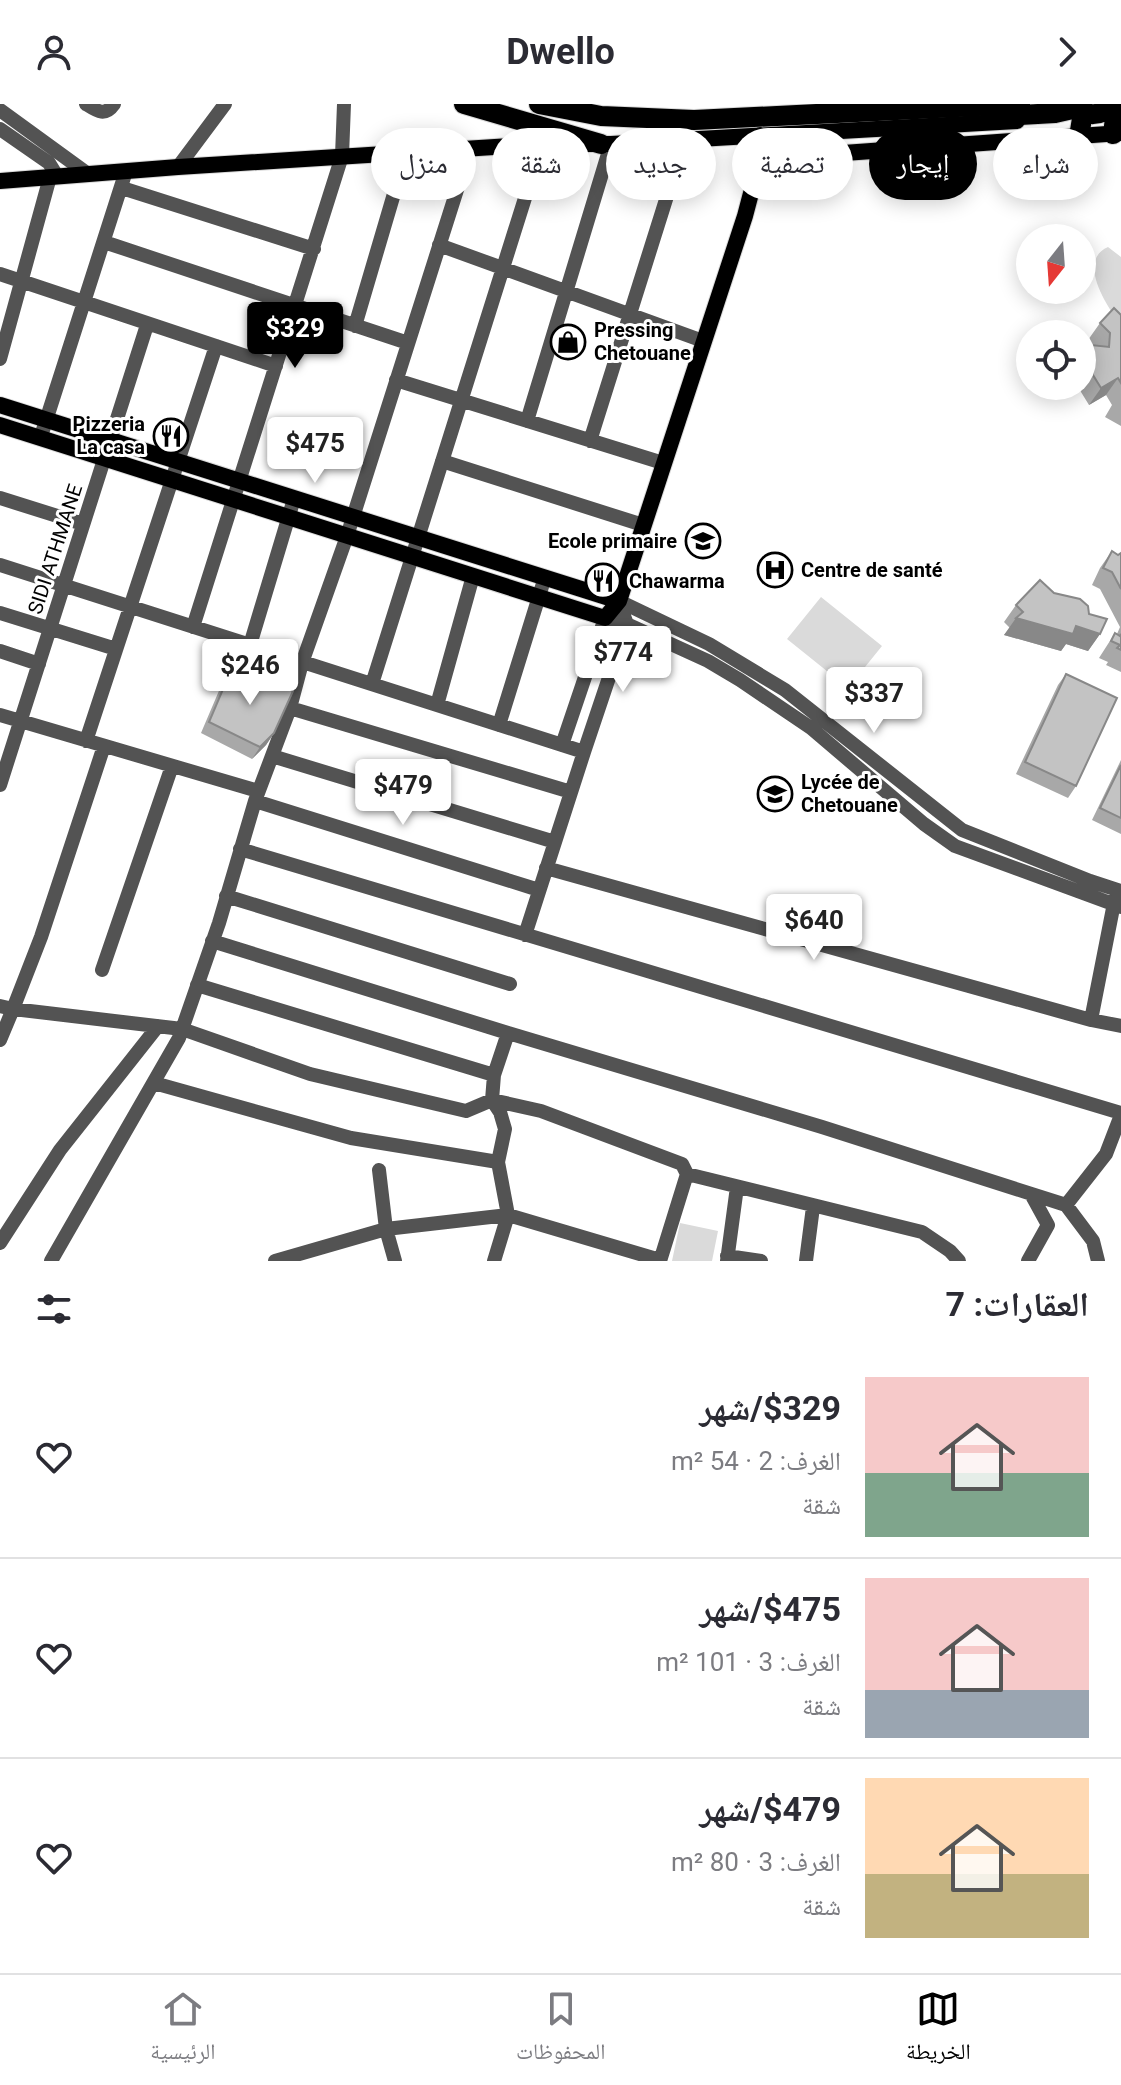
<!DOCTYPE html>
<html lang="ar">
<meta charset="utf-8">
<style>
:root{--surface:#fff;--page:#f2f2f3;--text:#2b2b33;--muted:#7c7c81;--line:#e1e1e2;--accent:#000}
body{margin:0;font-family:Roboto,"Noto Naskh Arabic",sans-serif;background:var(--page);color:var(--text);direction:rtl;height:100vh;display:flex;flex-direction:column;font-size:30px;white-space:nowrap}
*{box-sizing:border-box;margin:0}
p{font-size:26px;color:var(--muted)}
.icon{flex:none;width:44px;height:44px;fill:none;stroke:currentColor;stroke-width:2;stroke-linecap:round;stroke-linejoin:round}
.map{position:relative;height:1157px;overflow:hidden;direction:ltr}
.details{display:flex;flex-direction:column;background:var(--surface);flex:1}
.details>*{flex:none}
.banner{position:absolute;left:24px;top:24px;width:1074px;height:72px;direction:rtl;display:flex;gap:16px}
.needle{width:52px;rotate:197deg}
.controls{position:absolute;left:1016px;top:120px;display:grid;gap:16px}
.controls a{display:grid;place-items:center;width:80px;height:80px;border-radius:50%;background:var(--surface);box-shadow:0 4px 20px #0003;font-size:40px}
.price{position:absolute;translate:-50% -68px;padding:0 18px;border-radius:8px;background:#fff;color:#222;font-size:26px;line-height:52px;filter:drop-shadow(0 2px 4px #0008)}
.price::after{content:'';position:absolute;left:50%;top:48px;width:24px;height:18px;margin-left:-12px;background:inherit;clip-path:polygon(0 0,100% 0,50% 100%)}
.price.current{background:var(--accent);color:#fff}
ul{padding:0;list-style:none}
li{display:flex;align-items:center;gap:24px;height:200px;padding:0 32px}
li+li{border-top:2px solid var(--line)}
li span{display:grid;place-items:center;flex:none;width:224px;height:160px;border-radius:0px;color:#555}
li>.icon{margin-inline-start:auto}
span .icon{width:96px;height:96px;fill:#fffc;stroke-width:1}
li b{font-size:34px}
h2{display:flex;justify-content:space-between;align-items:center;height:96px;padding:0 32px;font-size:34px}
.tag{padding:0 28px;border-radius:36px;background:var(--surface);box-shadow:0 4px 20px #0003;font-size:28px;line-height:72px}
.tag.current{background:var(--accent);color:#fff}
header{display:flex;justify-content:space-between;align-items:center;height:104px;padding:0 32px;background:var(--surface);font-size:36px;font-weight:700}
.menu{display:flex;justify-content:space-around;align-items:center;height:112px;border-top:2px solid var(--line);background:var(--surface);font-size:22px;color:var(--muted)}
.menu a{display:grid;justify-items:center;gap:4px}
.menu .current{color:var(--accent)}
.map>svg:first-child{display:block}
.green{fill:#dadada}
.lines{fill:none;stroke-linecap:round;stroke-linejoin:round}
.major-casing{stroke:#dbdbdb;stroke-width:18}
.highway-casing{stroke:#dbdbdb;stroke-width:22}
.minor{stroke:#535353;stroke-width:14}
.major{stroke:#000;stroke-width:16}
.highway{stroke:#000;stroke-width:20}
.wall{fill:#a8a8a8}
.shaded-wall{fill:#888}
.building{fill:#c3c3c3;stroke:#888;stroke-width:2}
.labels{text-anchor:middle;dominant-baseline:central;stroke-width:6;stroke-linejoin:round;paint-order:stroke}
.poi-label{font-size:20px;font-weight:bold;fill:#000;stroke:#fff;text-anchor:start}
.street-label{font-size:20px;fill:#000;stroke:#fff}
</style>
<header><svg class="icon" aria-label="forward" viewBox="0 0 24 24"><path d="M9 5l7 7-7 7"/></svg>Dwello<svg class="icon" aria-label="person" viewBox="0 0 24 24"><circle cx="12" cy="8" r="4"/><path d="M4 21q1-7 8-7t8 7"/></svg></header>
<div class="map">
<svg width="1121" height="1157" viewBox="0 0 1121 1157">
<rect width="100%" height="100%" fill="#fff"/>
<!-- green -->
<path class="green" d="M1108 143 1121 153V221C1108 204 1076 157 1108 143Z
M821 493 882 542 848 584 787 535Z
M680 1119 718 1127 712 1157H672Z"/>
<g class="lines">
<!-- major casing -->
<g class="major-casing">
<path id="major" d="M760 55 1121 29
M0 77 178 63 542 40H611L1017 17
M0 301 619 497
M0 321 605 514 619 497 745 112 760 55V31"/>
</g>
<!-- highway casing -->
<g class="highway-casing">
<path id="highway" d="M464 0 601 40
M539 0 601 12 694 16 1020 0
M1073 0C1086 14 1101 13 1113 0
M1112 3 1115 14 1113 30
M1003 12 1055 9 1077 4
M1079 33 1083 8"/>
</g>
<!-- minor -->
<path class="minor" d="M86 0C97 7 105 13 114 0
M0 6 88 70
M0 25 49 59 57 72
M178 63 225 0
M122 84 314 145
M104 138 408 239
M439 141 703 237
M0 170 276 262
M355 222 406 49
M0 255 50 73
M396 276 663 359
M527 317 611 40
M43 326 126 67
M590 337 685 35
M442 357 643 421
M0 394 83 420
M0 461 584 648 525 831
M619 497 709 540 785 586 962 726 1090 777 1121 787
M0 509 116 545
M193 523 342 52 344 0
M250 541 294 395
M0 547 39 560
M372 580 542 40
M437 601 473 472
M290 604 571 688
M0 611 258 687
M499 621 545 473
M86 637 216 242
M562 641 605 514 627 520 708 557 740 576 811 624 924 720 955 742 1121 803
M584 648 627 520 624 512
M272 652 555 738
M0 681 147 221
M255 697 539 786
M240 745 1121 1009
M546 764 1091 916
M226 792 510 880
M1115 794 1091 916 1121 922
M212 837 508 929
M102 866 172 662
M197 881 494 971
M0 902 13 905 41 833 104 642
M0 936 13 905 182 925 310 970 466 1007 492 996 541 1007 682 1060 687 1070 660 1157
M154 979 351 1034 498 1058
M379 1066 386 1125 395 1157
M687 1070 922 1128 950 1147 959 1157
M1066 1101 1093 1137 1098 1157
M0 1139 60 1046 158 922
M727 1152 761 1157
M51 1157 179 934 219 819 255 697 290 604 302 559 347 432 470 45
M275 1157 386 1125 508 1111 660 1156
M494 1157 508 1111 498 1058 505 1025 500 1008 492 996 494 971 508 929 822 1023 1066 1101 1106 1050 1121 1011
M727 1157 737 1083
M806 1157 813 1103
M1028 1157 1048 1121 1031 1090"/>
<!-- major -->
<use href="#major" class="major"/>
<!-- highway -->
<use href="#highway" class="highway"/>
</g>
<!-- wall -->
<path class="wall" d="M1121 211V322L1105 313 1112 301 1106 291 1089 301 1081 288 1079 282H1082V253L1091 241H1093L1088 236 1100 219Z
M1112 447 1118 451 1121 449V568L1106 561 1108 558 1099 554 1115 529 1117 530 1120 523 1100 485 1092 481 1100 464Z
M1016 501 1089 510 1100 530 1088 547 1066 540 1061 547 1004 531 1010 524 1004 518Z
M232 564 274 629 266 641 252 655 201 629 224 575Z
M1066 570 1076 682 1068 694 1016 670 1058 581Z
M1121 656V730L1092 716Z"/>
<!-- shaded-wall -->
<path class="shaded-wall" d="M1118 274 1106 291 1089 301 1101 284Z
M1016 514 1076 522 1100 530 1088 547 1066 540 1061 547 1004 531Z
M274 629 266 641 252 655 260 643Z"/>
<!-- building -->
<path class="building" d="M1114 204 1121 211V279L1118 274 1101 284 1093 271 1089 256 1091 241 1109 243 1110 229 1100 219Z
M1112 447 1118 451 1121 449V485L1112 468 1103 464Z
M1040 476 1054 489 1080 495 1088 502 1089 510 1107 515 1100 530 1076 522 1073 530 1016 514 1023 508 1016 501Z
M1115 529 1120 532 1121 530V546L1117 544 1120 541 1111 537Z
M232 564 293 587 274 629 260 643 209 618Z
M1066 570 1117 594 1076 682 1025 658Z
M1121 661V714L1100 704Z"/>
<!-- icons -->
<defs>
<g id="shop-ring" transform="scale(1.8)"><circle r="9.5" fill="#fff" stroke="#000" stroke-width="1.5"/><path d="M-5-2.5h2.3a2.7 3.5 0 0 1 5.4 0H5L5.5 6h-11ZM-1.5-2.5h3a1.5 2.3 0 0 0-3 0Z" fill="#000"/></g>
<g id="restaurant-ring" transform="scale(1.8)"><circle r="9.5" fill="#fff" stroke="#000" stroke-width="1.5"/><path d="M-5-6h1v4h1v-4h1v4h1v-4h1v5L-1.5 .5V6h-2V.5L-5-1ZM5-6V6H3V1.5H1.5Q1.5-4 5-6Z" fill="#000"/></g>
<g id="school-ring" transform="scale(1.8)"><circle r="9.5" fill="#fff" stroke="#000" stroke-width="1.5"/><path d="M0-5L7-2L0 1L-7-2ZM-4 1L0 2.5L4 1V4Q0 6-4 4Z" fill="#000"/></g>
<g id="hospital-ring" transform="scale(1.8)"><circle r="9.5" fill="#fff" stroke="#000" stroke-width="1.5"/><path d="M-5-5h3v3.5h4V-5h3V5h-3V1.5h-4V5h-3Z" fill="#000"/></g>
</defs>
<g fill-rule="evenodd">
<use href="#shop-ring" x="568" y="238"/>
<use href="#restaurant-ring" x="171" y="332"/>
<use href="#school-ring" x="703" y="437"/>
<use href="#hospital-ring" x="775" y="466"/>
<use href="#restaurant-ring" x="603" y="477"/>
<use href="#school-ring" x="775" y="690"/>
</g>
<g class="labels">
<!-- poi labels -->
<g class="poi-label">
<text x="594" y="226">Pressing<tspan x="594" dy="23">Chetouane</tspan></text>
<text x="145" y="320" text-anchor="end">Pizzeria<tspan x="145" dy="23">La casa</tspan></text>
<text x="677" y="437" text-anchor="end">Ecole primaire</text>
<text x="801" y="466">Centre de santé</text>
<text x="629" y="477">Chawarma</text>
<text x="801" y="678">Lycée de<tspan x="801" dy="23">Chetouane</tspan></text>
</g>
<!-- street labels -->
<g class="street-label">
<text transform="translate(55 445) rotate(-72)">SIDI ATHMANE</text>
</g>
</g>
</svg>
<div class="controls">
<a><svg class="needle" viewBox="-14 -14 28 28"><path d="M0-13l5 13h-10z" fill="#e53935"/><path d="M0 13l5-13h-10z" fill="#7c7c81"/></svg></a>
<a><svg class="icon" aria-label="locate" viewBox="0 0 24 24"><circle cx="12" cy="12" r="6"/><path d="M12 2v4M12 18v4M2 12h4M18 12h4"/></svg></a>
</div>
<b class="price current" style="left:295px;top:266px">$329</b>
<b class="price" style="left:315px;top:381px">$475</b>
<b class="price" style="left:623px;top:590px">$774</b>
<b class="price" style="left:250px;top:603px">$246</b>
<b class="price" style="left:874px;top:631px">$337</b>
<b class="price" style="left:403px;top:723px">$479</b>
<b class="price" style="left:814px;top:858px">$640</b>
<div class="banner">
<a class="tag">شراء</a>
<a class="tag current">إيجار</a>
<a class="tag">تصفية</a>
<a class="tag">جديد</a>
<a class="tag">شقة</a>
<a class="tag">منزل</a>
</div>
</div>
<section class="details">
<h2>العقارات: 7<svg class="icon" aria-label="filters" viewBox="0 0 24 24"><path d="M4 7h16M4 17h16"/><circle cx="9" cy="7" r="2"/><circle cx="15" cy="17" r="2"/></svg></h2>
<ul>
<li><span style="background:linear-gradient(#f6c9c9 60%,#7fa58c 0)"><svg class="icon" aria-label="home" viewBox="0 0 24 24"><path d="M3 11l9-7 9 7M6 9v11h12V9"/></svg></span><div><b>$329/شهر</b><p>الغرف: 2 · 54 m²</p><p>شقة</p></div><svg class="icon" aria-label="heart" viewBox="0 0 24 24"><path d="M12 20l-8-8c-3-5 5-10 8-4 3-6 11-1 8 4z"/></svg></li>
<li><span style="background:linear-gradient(#f6c9c9 70%,#9aa5b1 0)"><svg class="icon" aria-label="home" viewBox="0 0 24 24"><path d="M3 11l9-7 9 7M6 9v11h12V9"/></svg></span><div><b>$475/شهر</b><p>الغرف: 3 · 101 m²</p><p>شقة</p></div><svg class="icon" aria-label="heart" viewBox="0 0 24 24"><path d="M12 20l-8-8c-3-5 5-10 8-4 3-6 11-1 8 4z"/></svg></li>
<li><span style="background:linear-gradient(#ffd9b3 60%,#c2b280 0)"><svg class="icon" aria-label="home" viewBox="0 0 24 24"><path d="M3 11l9-7 9 7M6 9v11h12V9"/></svg></span><div><b>$479/شهر</b><p>الغرف: 3 · 80 m²</p><p>شقة</p></div><svg class="icon" aria-label="heart" viewBox="0 0 24 24"><path d="M12 20l-8-8c-3-5 5-10 8-4 3-6 11-1 8 4z"/></svg></li>
</ul>
</section>
<nav class="menu">
<a class="current"><svg class="icon" aria-label="map" viewBox="0 0 24 24"><path d="M3 6l6-2 6 2 6-2v14l-6 2-6-2-6 2zM9 4v14M15 6v14"/></svg>الخريطة</a>
<a><svg class="icon" aria-label="saved" viewBox="0 0 24 24"><path d="M7 4h10v16l-5-4-5 4z"/></svg>المحفوظات</a>
<a><svg class="icon" aria-label="home" viewBox="0 0 24 24"><path d="M3 11l9-7 9 7M6 9v11h12V9"/></svg>الرئيسية</a>
</nav>
